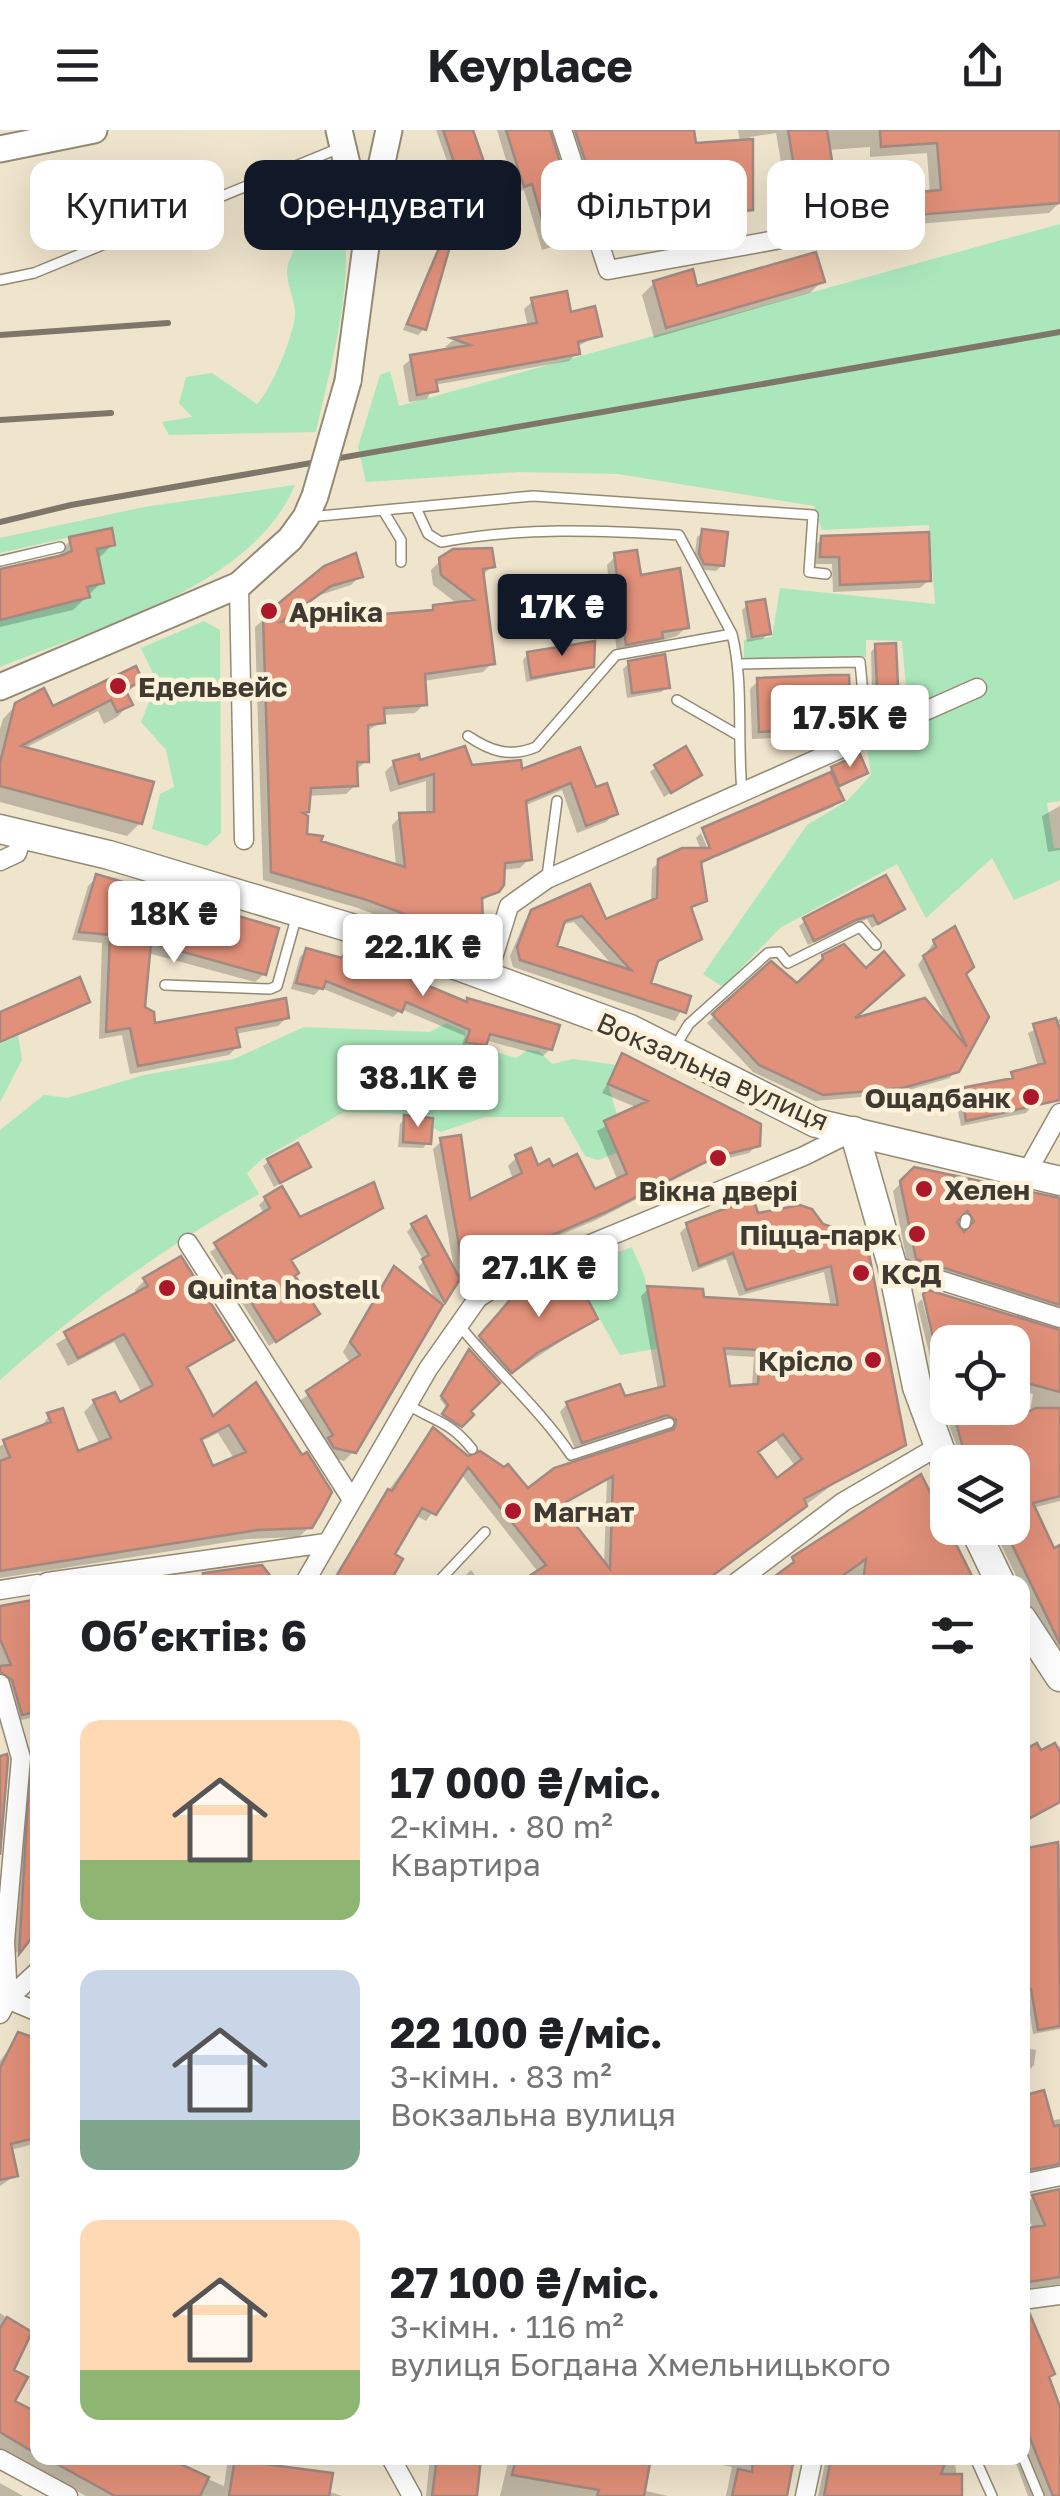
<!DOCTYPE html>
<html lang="uk">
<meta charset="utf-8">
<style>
:root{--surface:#fff;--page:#f2f2f2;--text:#202124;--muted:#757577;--accent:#111827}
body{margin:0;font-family:"Golos Text",sans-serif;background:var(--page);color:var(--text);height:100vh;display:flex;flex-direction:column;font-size:38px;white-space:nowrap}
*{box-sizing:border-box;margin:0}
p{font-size:32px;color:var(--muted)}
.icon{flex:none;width:55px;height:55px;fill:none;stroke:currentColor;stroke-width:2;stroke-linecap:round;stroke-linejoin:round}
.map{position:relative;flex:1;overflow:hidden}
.panel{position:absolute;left:30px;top:1445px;width:1000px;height:890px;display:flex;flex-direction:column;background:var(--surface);border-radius:20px;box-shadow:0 10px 40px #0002}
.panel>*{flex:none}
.top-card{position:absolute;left:30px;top:30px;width:1000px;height:90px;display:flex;gap:20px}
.fabs{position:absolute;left:930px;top:1195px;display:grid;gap:20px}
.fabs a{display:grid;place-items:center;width:100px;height:100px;border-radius:20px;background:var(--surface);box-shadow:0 10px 40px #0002;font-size:50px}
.price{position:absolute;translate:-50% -85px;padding:0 22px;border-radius:10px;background:#fff;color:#222;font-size:32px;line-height:65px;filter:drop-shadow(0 2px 5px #0008)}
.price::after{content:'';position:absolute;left:50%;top:60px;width:30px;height:22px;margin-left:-15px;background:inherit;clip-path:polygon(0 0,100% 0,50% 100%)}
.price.current{background:var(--accent);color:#fff}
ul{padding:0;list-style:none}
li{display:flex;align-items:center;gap:30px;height:250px;padding:0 50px}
li span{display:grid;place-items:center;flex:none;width:280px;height:200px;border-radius:20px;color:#555}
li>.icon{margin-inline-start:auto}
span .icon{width:120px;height:120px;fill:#fffc;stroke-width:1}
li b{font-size:42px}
h2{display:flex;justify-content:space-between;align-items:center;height:120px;padding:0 50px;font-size:42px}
.tag{padding:0 35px;border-radius:20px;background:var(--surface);box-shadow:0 10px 40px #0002;font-size:35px;line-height:90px}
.tag.current{background:var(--accent);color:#fff}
header{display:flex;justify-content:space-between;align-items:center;height:130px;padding:0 50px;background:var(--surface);font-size:45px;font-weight:700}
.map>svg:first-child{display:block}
.green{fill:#ace7bc}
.shadow{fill:#0003;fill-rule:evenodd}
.building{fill:#e19079;stroke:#a28981;stroke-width:2.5;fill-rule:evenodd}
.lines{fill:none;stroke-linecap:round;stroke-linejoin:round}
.lane-casing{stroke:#948a74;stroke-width:12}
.street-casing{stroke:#948a74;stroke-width:21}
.secondary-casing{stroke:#948a74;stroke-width:29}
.primary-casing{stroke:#948a74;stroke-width:31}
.lane{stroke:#fff;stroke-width:9}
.street{stroke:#fff;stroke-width:18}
.secondary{stroke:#fff;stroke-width:25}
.primary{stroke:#fff;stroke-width:28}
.rail{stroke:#7e7769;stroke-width:6}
.secondary-bridge-casing{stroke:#948a74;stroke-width:29;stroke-linecap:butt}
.secondary-bridge{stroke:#fff;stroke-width:25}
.poi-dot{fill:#ac172c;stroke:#fdf1d9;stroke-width:4}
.labels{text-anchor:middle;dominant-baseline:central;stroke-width:9;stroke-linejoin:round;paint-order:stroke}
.poi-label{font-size:28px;font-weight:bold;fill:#403b32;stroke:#fdf1d9;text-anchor:start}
.street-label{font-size:28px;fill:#403b32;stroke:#fdf1d9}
</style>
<header><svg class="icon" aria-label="menu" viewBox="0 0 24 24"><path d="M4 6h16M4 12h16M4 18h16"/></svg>Keyplace<svg class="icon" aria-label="share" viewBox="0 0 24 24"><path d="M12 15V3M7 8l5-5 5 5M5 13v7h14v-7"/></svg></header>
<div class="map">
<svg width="1060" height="2366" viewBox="0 0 1060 2366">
<rect width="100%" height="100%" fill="#efe4cc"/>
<!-- green -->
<path class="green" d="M334 58C363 131 332 228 316 302L169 305 162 292 192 287 179 273 186 247 212 243 257 274C271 261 297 199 295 180 293 167 287 153 287 140 287 132 293 125 294 117 295 103 288 94 292 78Z
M1060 94V671L1047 673 1054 718H1060V750L1014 770 992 728 926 788 897 734 780 798 723 857 703 844 807 695 847 671 871 645 867 617 875 590 908 581 902 511 866 510V527L744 531V510L772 507 780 458 935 474 929 395 822 400 814 376 618 344 519 342 366 352 358 317 380 245 390 241 399 276Z
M295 355C251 459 96 497 0 537V490L89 467 88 457 105 453 98 419 115 415 111 398 0 423V408L144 377Z
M204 491 220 500 221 703 207 716 152 699 160 664 174 657 166 620 141 592 157 552 141 518Z
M446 893 465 901 466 913 516 928 528 920 539 921 552 934 573 929 617 935 608 954 617 985 605 991 619 1022 598 1030 585 1026 563 987H485L441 1002 433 998 432 985 344 982 262 1029 247 1043 259 1064C164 1116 81 1178 0 1250V1000L44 965 67 968 144 945 234 929 304 897 430 902Z
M18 905 22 930 0 972V914Z
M632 1117 644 1145 660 1218 620 1225 572 1139Z"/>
<!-- shadow -->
<path class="shadow" d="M436 0H471L482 34 453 48Z
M497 0H544L577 95 568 112 542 120 524 60 516 63Z
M569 0H652L586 18 740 12 738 0H1060V72L1049 83 871 98 869 79 881 68 930 64 927 23 870 27V17L827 20 839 91 828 102 794 108 776 3 750 7 751 79 739 91 594 104Z
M269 58H295L270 74 264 64Z
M448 63 462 66 424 199 418 205 403 200 437 119 431 118 442 69Z
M822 151 810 163 654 208 642 165 654 153 696 159Z
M533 171 599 205 576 217 577 223 569 231 434 255 427 269 409 272 403 236 412 228 455 220 445 217 452 211 528 197 524 179Z
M703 402 722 435 716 441 698 439 694 431 697 407Z
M822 409 929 450 920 458 833 462 832 434H813V417Z
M70 410 113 414 97 430 102 452 73 480 0 497V441L57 428Z
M616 426 686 497 677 506 617 523 607 435Z
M441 430 492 436 483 445 492 533 483 542 423 551 424 574 415 583 382 585V592L365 602 367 631 355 640 356 655 346 664 307 666 301 686 304 707 396 736 392 695 401 686 426 685V651L390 662 385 642 394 633 520 643 578 620 594 661 615 683 606 692 577 703 562 660 524 676 529 729 520 738 502 740 497 760 479 773 481 814 473 822 358 778 263 750 255 497 325 438 360 446 351 455 320 465 277 495 428 483 434 478 459 475 433 455 431 440Z
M748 474 768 503 763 509 747 512 742 480Z
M592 514 595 532 590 538 526 552 523 530 528 524Z
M876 516 895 555 890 561H872L871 522Z
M629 533 667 557 661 562 627 568 623 539Z
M140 550 125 565 130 574 117 587 104 594 98 581 23 619 140 693 127 706 0 672V599L3 589 16 575 52 580Z
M758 551 849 597 841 605 752 609 750 559Z
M656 637 699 644 664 667 650 642Z
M832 639 865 642 836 660 841 669 833 677 717 727 705 700 823 649Z
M1060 676V720L1048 722 1042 686Z
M701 703 712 729 699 735 704 770 689 780 699 809 654 835 648 855 688 868 675 891 513 837 510 826 525 791 533 782 589 758 605 792 651 773 652 739 660 731 701 720 696 708ZM574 792 615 838 554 818 561 795Z
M97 747 264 844 255 852 148 823 143 879 153 896 287 887 278 896 235 904 238 916 229 925 130 944 122 905 99 909 102 813 72 810 88 756Z
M902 778 872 798 867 789 808 815 799 796 805 791Z
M934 812 964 845 986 887 950 948 895 964 815 971 753 942 707 893 771 834 797 857 823 827 847 893 947 895 918 835Z
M307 820 340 830 346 824 550 919 543 926 485 910 477 922 461 918 465 906 401 879 393 887 321 858 314 865 291 859 300 827Z
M87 871 82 877 0 913V885Z
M1060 889V968L1032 976 1026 983 961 996 955 967 962 961 1006 951 1038 937 1028 903Z
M623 926 757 1015 749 1023 705 1034 596 1090 457 1149 354 1321 344 1331 325 1326 298 1272 351 1234 343 1222 386 1148 394 1140 437 1173 418 1137 424 1131 407 1102 412 1096 455 1144 433 1019 442 1011 468 1073 513 1049 508 1036 517 1027 536 1038 552 1039 594 1062 618 1051 597 1001 638 978 602 963Z
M405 988 428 1012 423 1018 398 1017 400 994Z
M269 1031 308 1037 274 1057 263 1036Z
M914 1040 1060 1071V1187L908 1137 893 1061ZM956 1090 965 1091 964 1107Z
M265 1069 299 1090 380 1077 289 1131 293 1146 317 1184 269 1216 210 1122 264 1084 259 1075Z
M810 1081 904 1314 896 1322 840 1349 704 1452H546L461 1344 426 1391 415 1385 392 1425 400 1430 387 1452H331L382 1369 433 1301 468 1329 528 1362 669 1304 671 1300 659 1291 575 1319 560 1282 567 1274 658 1260 641 1166 648 1159 701 1169 831 1177 824 1142 739 1166 726 1129 692 1142 680 1103 688 1095ZM723 1225 754 1227 752 1257 728 1259ZM775 1309 796 1337 776 1351 755 1323ZM607 1350 604 1435 569 1390 565 1374Z
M145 1150 231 1210 185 1240 212 1289 255 1256 302 1328 310 1396 299 1407 247 1409 0 1448V1316L40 1298 49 1286 77 1324 100 1315 84 1282 94 1272 119 1275 142 1263 114 1212 68 1236 56 1214 137 1164 135 1160ZM218 1303 235 1330 212 1339 200 1312Z
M929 1162 1060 1209V1371L1032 1378 1052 1421 1060 1420V1523L1044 1504 993 1398H1012V1332H963L944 1283 917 1174 922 1169 952 1287 956 1286 954 1278H994L1002 1298 1029 1287 1033 1264 1012 1258V1212H948V1250L927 1168H923Z
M500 1184 595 1189 502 1250 472 1216Z
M469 1223 471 1285 458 1297 442 1287 447 1278 440 1269Z
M846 1393 969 1446V1452H768Z
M261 1437 271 1452H164Z
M471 1440 481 1452H458Z
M38 1472V1796L12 1828 24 1629 37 1619 30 1588 13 1592 0 1553V1478Z
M1025 1613 1029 1620 1040 1624 1060 1616V1671L1022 1695Z
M1060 1714V1844L1028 1864 1060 1862V1899L1033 1904 1027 1865 1022 1868V1722Z
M19 1905 38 1912V2013L10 2020 16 2045 0 2056V1931Z
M1022 1917 1036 1920 1034 1935 1024 1945Z
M1022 1968 1050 1991 1060 1989V2051L1022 2048Z
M1060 2060V2154L1022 2160V2101L1034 2100 1023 2077 1033 2067Z
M0 2183 29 2203 11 2241 12 2272 38 2285V2328H180L176 2335 224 2356 228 2328H255L254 2335 342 2366H86L0 2319Z
M1022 2193 1060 2284V2366H1028L1014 2328H1022Z
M430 2328H479L474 2366H426Z
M509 2328H648L642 2360 668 2366H500Z
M686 2328H793L785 2366H726L732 2337Z
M826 2328H954L960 2366H818Z
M0 2353 23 2366H0Z"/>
<!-- building -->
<path class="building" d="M443 0H473L485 35 458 44Z
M506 0H550L580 96H576L579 105 549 114 532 54 524 57Z
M575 0H694L696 13 753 9V80L606 93Z
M788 0H827L842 92 804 98Z
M880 0H1060V73L881 88 880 65 941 60 937 13 881 17Z
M291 47 298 58 277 71 268 56Z
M447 61 465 64 426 200 407 194 441 114 436 113Z
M816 122 825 152 666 198 653 151 693 139 697 156Z
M567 161 571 182 595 176 602 206 578 212 580 224 436 250 438 261 417 265 410 225 470 215 451 208 537 193 531 168Z
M112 398 115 415 97 419 104 453 87 457 90 467 0 490V439L63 425 72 421 69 407Z
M702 399 728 402 724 436 704 434 699 424Z
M929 402 931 451 840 455 839 427H820L821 406Z
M492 418 495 437 483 439 495 534 425 544 427 575 384 578 385 593 368 595 369 632H357L358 656 311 658 309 682 303 683 308 686 307 704 323 706 321 711 405 737 399 683 434 682V644L399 654 393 631 419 624 420 630 465 616 472 635 521 630 522 639 580 617 596 657 607 653 618 684 586 696 571 653 526 671 532 730 505 733 504 755 499 762 482 768 484 814 367 770 271 742 263 486 324 436 356 423 363 447 331 456 281 492 433 480V475L474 470 441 445 439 428 453 419Z
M637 420 641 445 680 438 689 498 662 502 663 508 626 515 614 423Z
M765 469 771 504 752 507 746 472Z
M595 511 594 537 531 548 527 522Z
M896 513 898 556 877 557 875 514Z
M665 524 670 558 632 563 628 531Z
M136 536 143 551 125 559 133 575 117 582 111 570 21 616 154 652 142 694 0 656V633L15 573 44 558 53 576Z
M831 545H849L851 598 759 602 757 548Z
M686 616 702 645 671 663 654 635Z
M860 624 868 643 839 656 831 637Z
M831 642 844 670 701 732 707 771 691 777 702 809 658 831 651 853 691 866 686 883 520 830 517 817 531 780 590 754 606 789 657 768 658 729 682 718H710L702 698ZM582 786 619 827 631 840 557 816 565 791Z
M96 744 279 798 266 845 151 813 145 877 154 882 155 893 286 868 289 888 236 898 240 917 138 936 130 898 106 902 110 805 79 802Z
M886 745 905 779 878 794 873 785 856 790 814 811 803 788Z
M955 796 974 837 966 844 989 887 959 942 903 958 823 965 759 935 712 884 771 831 797 853 823 829 822 825 844 814 866 838 884 821 904 845 855 888 925 868 967 917 923 826 936 817 933 810Z
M306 818 342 828 345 821 467 872V868L560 895 552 920 490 904 486 916 466 912 470 900 406 872 402 882 326 851 323 859 296 853Z
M80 847 90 872 0 912V882Z
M1056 888 1060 901V970L966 991 961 958 1013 948 1011 942 1045 933 1033 894Z
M622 923 761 994 760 1016 715 1027 606 1082 464 1143 440 1008 461 1005 470 1069 522 1043 515 1025 531 1018 538 1035 549 1029 553 1036 577 1024 595 1059 627 1044 604 991 648 971 608 954Z
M404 985 433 988 431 1014 403 1012Z
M298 1013 311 1037 280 1053 267 1029Z
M914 1037 1060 1068V1175L916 1129 900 1051ZM967 1081 974 1091 964 1102 957 1092Z
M374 1052 383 1078 291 1130 299 1143 295 1146 320 1184 276 1212 214 1113 270 1078 264 1067 282 1056 300 1087Z
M753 1068 758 1083 800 1075 812 1079 823 1094 855 1105 865 1103 906 1315 804 1369 807 1376 704 1452H520L546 1435 468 1337 436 1385 422 1378 395 1424 403 1429 390 1452H333L388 1359 392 1361 433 1297 468 1326 480 1321 504 1337 508 1334 528 1358 554 1338 674 1299 676 1290 667 1285 582 1313 566 1272 620 1254 625 1266 665 1256 647 1156 703 1159 704 1167 838 1175 831 1136 746 1160 733 1123 699 1136 686 1093ZM724 1218 760 1220 758 1254 730 1256ZM783 1304 802 1329 777 1348 758 1322ZM613 1346 610 1439 571 1389 577 1385 566 1372Z
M426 1086 460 1149 445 1173 422 1129 429 1125 411 1094Z
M181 1126 234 1210 187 1237 203 1266 213 1286 256 1252 302 1325 307 1322 332 1362 321 1383 312 1398 258 1400 0 1441V1331L10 1327 3 1310 51 1292 47 1283 63 1278 78 1321 111 1308 93 1270 115 1262 120 1272 153 1255 124 1204 78 1228 64 1202 148 1156 143 1148ZM229 1295 246 1322 213 1336 201 1309Z
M394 1136 443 1175 356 1323 334 1318 328 1308 333 1305 306 1261 360 1225 350 1212Z
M572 1139 598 1189 537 1223 512 1243 479 1206 510 1170Z
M928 1160 1060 1200V1262L1012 1249V1212H934L923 1164Z
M469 1219 500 1253 471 1281 474 1285 462 1297 442 1284 448 1275 441 1266Z
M952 1278H997L1003 1294 1036 1278H1060V1366L1033 1373 1054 1418 1060 1415V1514L1004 1398H1012V1332H967Z
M921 1344 975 1452H863L866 1429 834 1452H767L794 1432 792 1427Z
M262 1435 275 1452H203V1443Z
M38 1469V1581L22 1585 12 1550 0 1542V1536L11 1535 0 1509V1476Z
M1037 1613 1041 1620 1055 1613 1060 1622V1672L1030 1688 1027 1683 1022 1685V1621Z
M38 1617V1800L19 1824 31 1618Z
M7 1624 8 1629 0 1725V1626Z
M1058 1712 1060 1896 1038 1900 1031 1859 1022 1858V1719Z
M18 1902 38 1909V1993L31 2009 11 2014 18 2046 0 2050V1938Z
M1044 1960 1054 1996 1060 1995V2034L1023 2041 1022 1966Z
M1060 2059V2147L1022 2153V2099L1045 2095 1032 2065Z
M1022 2182H1029L1055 2244 1049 2247 1060 2277V2366H1053L1022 2288Z
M7 2187 32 2202 14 2240 28 2247 15 2271 38 2283V2306L30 2320 0 2302V2198Z
M46 2328H183L180 2334 209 2347 200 2366H115Z
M235 2328H258L257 2333 333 2343 329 2366H229Z
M437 2328H481L477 2366H432Z
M516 2328H651L644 2366H597L599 2360 512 2345Z
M753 2328H794L787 2366H732L738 2339 752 2342Z
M831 2328H947L941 2344H962V2366H824Z"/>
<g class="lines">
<!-- lane casing -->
<g class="lane-casing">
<path id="lane" d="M0 150 34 143 342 17
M417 380 428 404 441 412C522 397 597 400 679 405L732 504
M384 382 401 410V432
M309 387 533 366 813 385 809 442 826 444
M0 431 60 417
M739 534 860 532 867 606
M677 570 736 604
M468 606C490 621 510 628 536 617L616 525 732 504C744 552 737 609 742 661
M547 746 557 671
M165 855 270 859 277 856 297 785
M674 918 689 894 768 823 779 822 788 833 860 797 876 815
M965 1094 966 1089
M459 1195C495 1240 539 1278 571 1325L669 1293
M407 1274C435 1292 450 1291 472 1319
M438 1452 485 1402
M1022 2325 1039 2366
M975 2328 992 2366"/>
</g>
<!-- street casing -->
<g class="street-casing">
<path id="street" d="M562 0 608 140 787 108
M239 455 244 710
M0 731 17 723 23 704
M487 847 509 776 547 749 977 558
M1027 1042 1060 983
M188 1113 351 1368
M892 1135 1060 1188
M47 1452 326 1413
M305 1452 428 1239 478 1168 513 1146 804 1026 854 1001
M737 1452 843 1372 937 1317
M0 1460 38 1454
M0 1554 21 1628 5 1811 8 1869
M0 1866 38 1882
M0 1884 8 1869 38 1841
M1022 2054 1060 2046
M1022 2170 1060 2165
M391 2328 412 2366
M0 2329 68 2366
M805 2366 813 2328"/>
</g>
<!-- secondary casing -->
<g class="secondary-casing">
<path id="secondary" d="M339 0 366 116 348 251
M0 19 94 0
M368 96 389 0
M0 557 239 455 290 409 306 387 315 366"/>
</g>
<!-- primary casing -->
<g class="primary-casing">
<path id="primary" d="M0 699 109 725 371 804 630 899 816 993 1060 1051
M854 1001 892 1135 917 1257 948 1341
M974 1398 1000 1452
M1022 1489 1060 1547"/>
</g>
<!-- lane -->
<use href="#lane" class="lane"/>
<!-- street -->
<use href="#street" class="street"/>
<!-- secondary -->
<use href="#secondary" class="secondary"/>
<!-- primary -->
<use href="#primary" class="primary"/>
<!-- rail -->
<path class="rail" d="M0 205 168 193
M0 290 111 283
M0 392 71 375 1060 202"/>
<!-- secondary-bridge casing -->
<g class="secondary-bridge-casing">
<path id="secondary-bridge" d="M315 366 348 251"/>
</g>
<!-- secondary-bridge -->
<use href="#secondary-bridge" class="secondary-bridge"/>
</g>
<!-- markers -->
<g class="poi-dot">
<circle cx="269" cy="481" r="10"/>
<circle cx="118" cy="556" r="10"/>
<circle cx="1031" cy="967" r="10"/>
<circle cx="718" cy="1028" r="10"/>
<circle cx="924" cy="1059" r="10"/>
<circle cx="917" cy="1104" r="10"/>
<circle cx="861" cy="1143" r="10"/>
<circle cx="167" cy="1158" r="10"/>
<circle cx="873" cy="1230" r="10"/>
<circle cx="513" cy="1381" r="10"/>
</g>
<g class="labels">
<!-- poi labels -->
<g class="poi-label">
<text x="289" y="481">Арніка</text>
<text x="138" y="556">Едельвейс</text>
<text x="1011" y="967" text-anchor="end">Ощадбанк</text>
<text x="944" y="1059">Хелен</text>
<text x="718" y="1060" text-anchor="middle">Вікна двері</text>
<text x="897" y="1104" text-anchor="end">Піцца-парк</text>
<text x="881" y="1143">КСД</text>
<text x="187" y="1158">Quinta hostell</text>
<text x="853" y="1230" text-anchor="end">Крісло</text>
<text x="533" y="1381">Магнат</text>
</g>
<!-- street labels -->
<g class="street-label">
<text transform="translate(713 941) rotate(24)">Вокзальна вулиця</text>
</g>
</g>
</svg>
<div class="fabs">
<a><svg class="icon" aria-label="locate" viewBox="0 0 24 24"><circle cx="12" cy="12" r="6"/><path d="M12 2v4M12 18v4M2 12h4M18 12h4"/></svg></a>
<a><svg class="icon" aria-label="layers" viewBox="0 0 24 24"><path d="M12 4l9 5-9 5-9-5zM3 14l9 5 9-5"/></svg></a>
</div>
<b class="price current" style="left:562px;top:529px">17K ₴</b>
<b class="price" style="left:850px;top:640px">17.5K ₴</b>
<b class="price" style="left:174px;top:836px">18K ₴</b>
<b class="price" style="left:423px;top:869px">22.1K ₴</b>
<b class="price" style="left:418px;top:1000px">38.1K ₴</b>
<b class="price" style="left:539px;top:1190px">27.1K ₴</b>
<div class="top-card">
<a class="tag">Купити</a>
<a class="tag current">Орендувати</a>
<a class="tag">Фільтри</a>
<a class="tag">Нове</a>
</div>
<section class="panel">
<h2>Об’єктів: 6<svg class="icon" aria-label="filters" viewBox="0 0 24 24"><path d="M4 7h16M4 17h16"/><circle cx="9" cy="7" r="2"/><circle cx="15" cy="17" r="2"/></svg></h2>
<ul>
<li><span style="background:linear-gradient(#ffd9b3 70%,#8fb573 0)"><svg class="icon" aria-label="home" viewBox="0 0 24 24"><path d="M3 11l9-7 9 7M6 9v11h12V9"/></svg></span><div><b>17 000 ₴/міс.</b><p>2-кімн. · 80 m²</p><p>Квартира</p></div></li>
<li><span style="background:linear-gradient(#c9d6e8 75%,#7fa58c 0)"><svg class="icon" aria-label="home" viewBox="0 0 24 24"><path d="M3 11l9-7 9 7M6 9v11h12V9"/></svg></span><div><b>22 100 ₴/міс.</b><p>3-кімн. · 83 m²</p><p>Вокзальна вулиця</p></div></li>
<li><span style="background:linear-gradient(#ffd9b3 75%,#8fb573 0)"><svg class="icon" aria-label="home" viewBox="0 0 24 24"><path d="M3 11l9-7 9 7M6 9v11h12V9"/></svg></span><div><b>27 100 ₴/міс.</b><p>3-кімн. · 116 m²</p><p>вулиця Богдана Хмельницького</p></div></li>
</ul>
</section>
</div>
